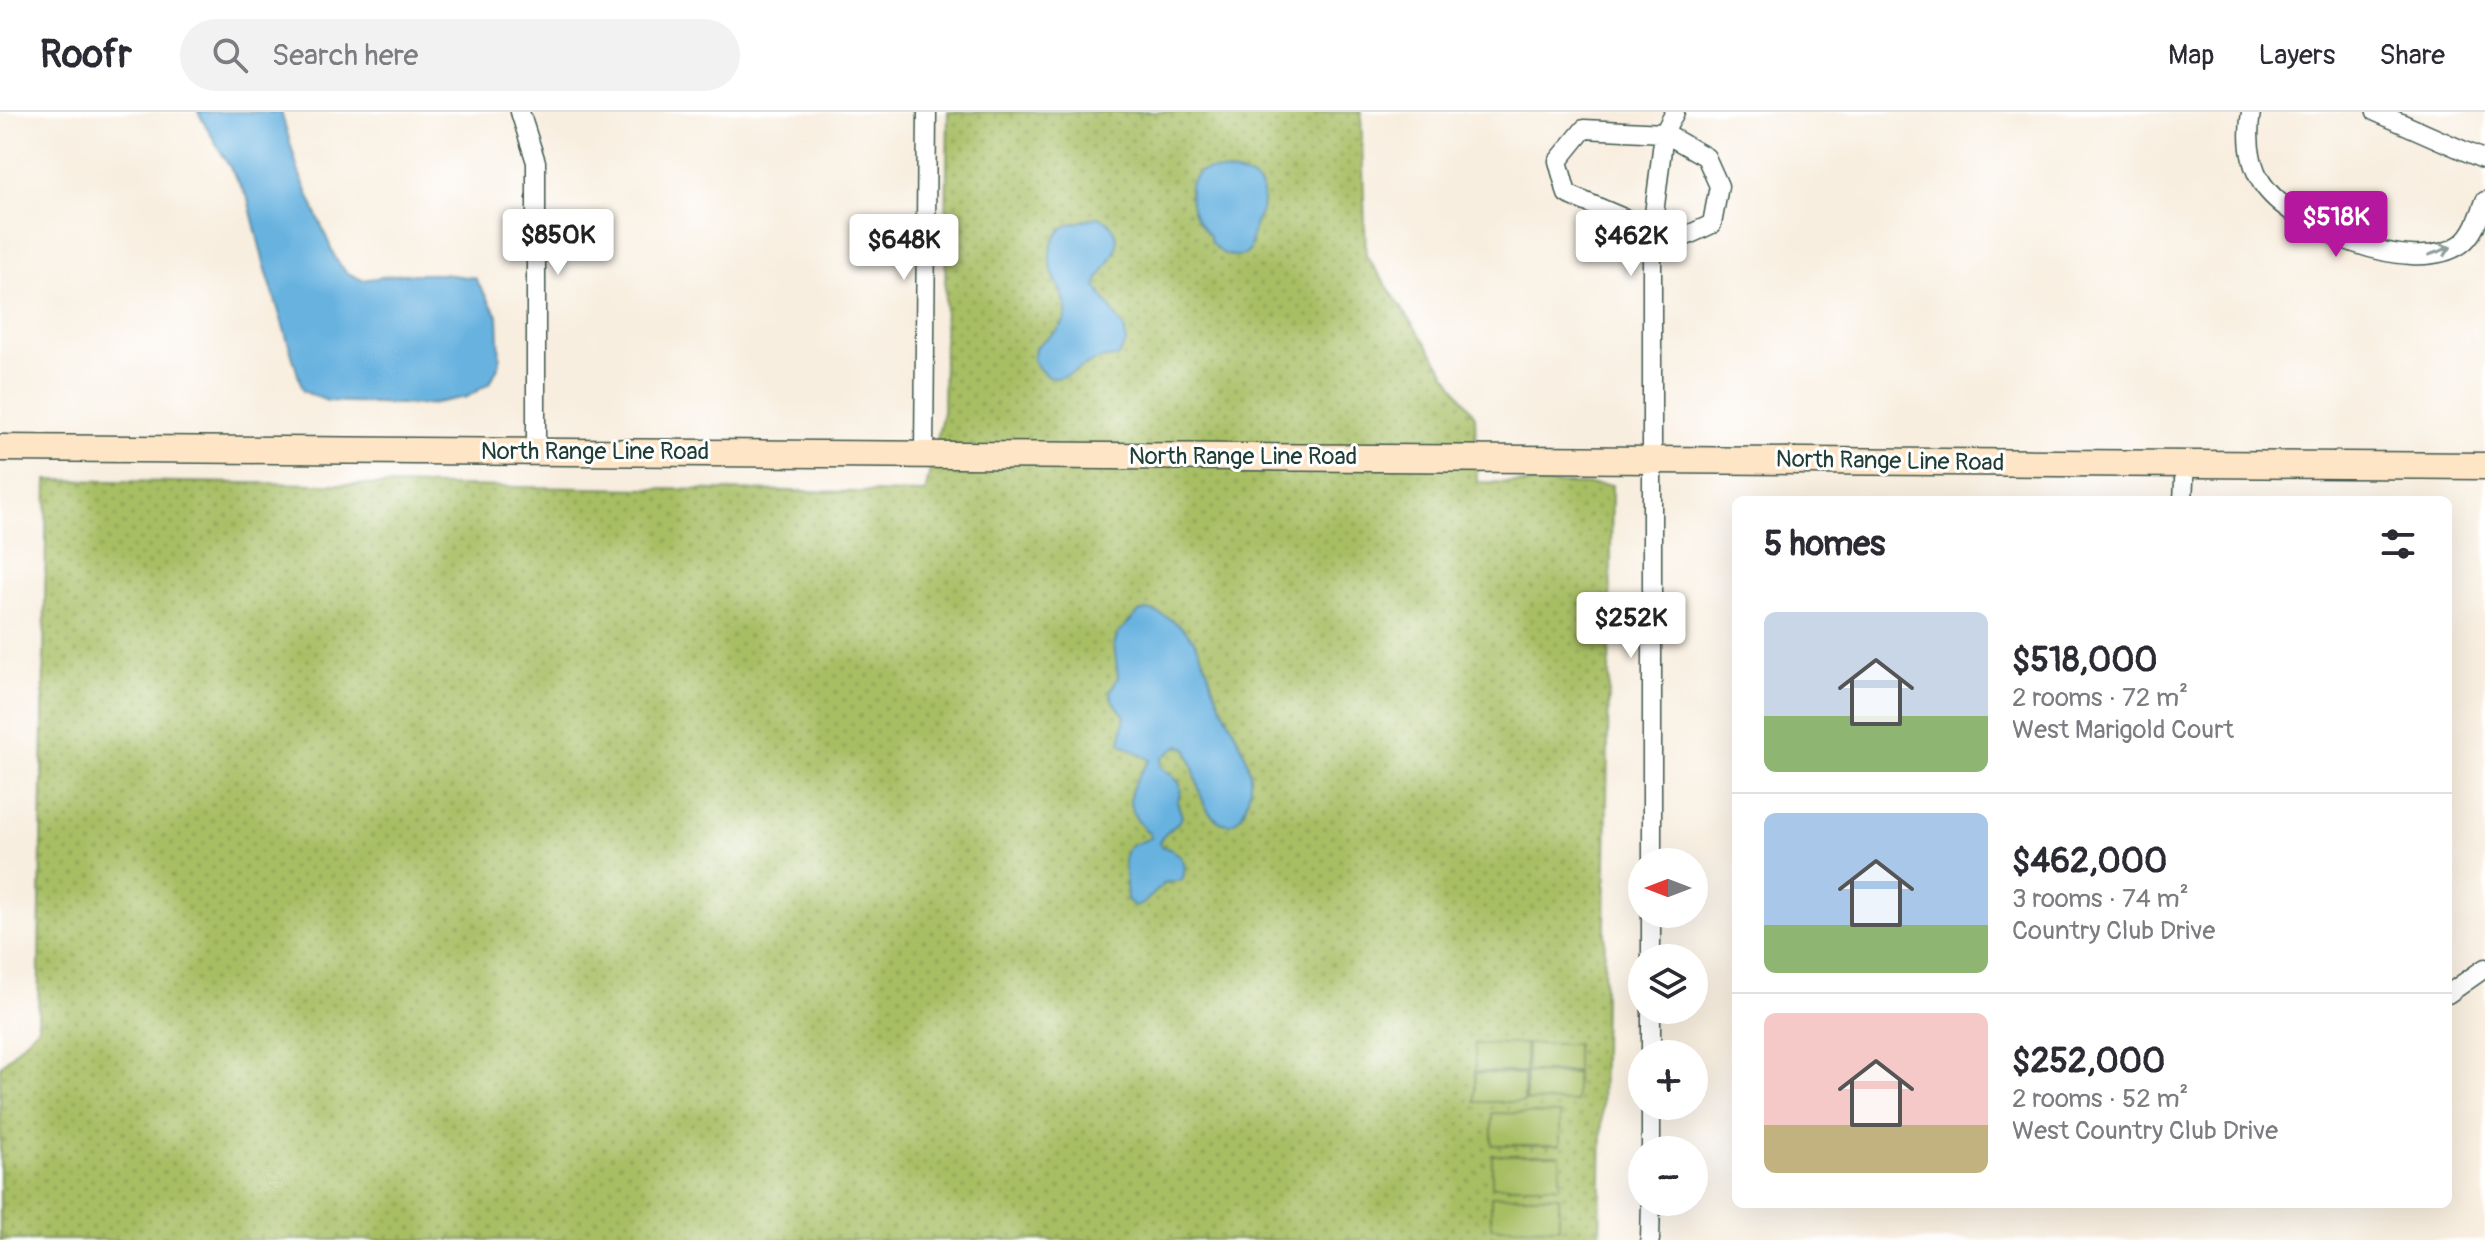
<!DOCTYPE html>
<meta charset="utf-8">
<style>
:root{--surface:#fff;--page:#f2f2f3;--text:#2b2b33;--muted:#7c7c81;--line:#e1e1e2;--accent:#b5179e}
body{margin:0;font-family:Pangolin,sans-serif;background:var(--page);color:var(--text);height:100vh;display:flex;flex-direction:column;font-size:30px;white-space:nowrap}
*{box-sizing:border-box;margin:0}
p{font-size:26px;color:var(--muted)}
.icon{flex:none;width:44px;height:44px;fill:none;stroke:currentColor;stroke-width:2;stroke-linecap:round;stroke-linejoin:round}
.map{position:relative;flex:1;overflow:hidden}
.drawer{position:absolute;left:1732px;top:384px;width:720px;height:712px;display:flex;flex-direction:column;background:var(--surface);border-radius:12px;box-shadow:0 8px 32px #0002}
.drawer>*{flex:none}
.needle{width:52px;rotate:270deg}
.controls{position:absolute;left:1628px;top:736px;display:grid;gap:16px}
.controls a{display:grid;place-items:center;width:80px;height:80px;border-radius:50%;background:var(--surface);box-shadow:0 8px 32px #0002;font-size:40px}
.price{position:absolute;translate:-50% -68px;padding:0 18px;border-radius:8px;background:#fff;color:#222;font-size:26px;line-height:52px;filter:drop-shadow(0 2px 4px #0008)}
.price::after{content:'';position:absolute;left:50%;top:48px;width:24px;height:18px;margin-left:-12px;background:inherit;clip-path:polygon(0 0,100% 0,50% 100%)}
.price.on{background:var(--accent);color:#fff}
ul{padding:0;list-style:none}
li{display:flex;align-items:center;gap:24px;height:200px;padding:0 32px}
li+li{border-top:2px solid var(--line)}
li span{display:grid;place-items:center;flex:none;width:224px;height:160px;border-radius:12px;color:#555}
li>.icon{margin-inline-start:auto}
span .icon{width:96px;height:96px;fill:#fffc;stroke-width:1}
li b{font-size:34px}
h2{display:flex;justify-content:space-between;align-items:center;height:96px;padding:0 32px;font-size:34px}
header{display:flex;align-items:center;gap:48px;box-sizing:border-box;height:112px;padding:0 40px;background:var(--surface);border-bottom:2px solid var(--line)}
header strong{font-size:38px}
nav{display:flex;gap:44px;margin-inline-start:auto;font-size:28px}
.search{width:560px;height:72px;background:var(--page);display:flex;align-items:center;gap:20px;box-sizing:border-box;padding:0 28px;border-radius:44px;color:var(--muted);font-size:30px}
.map>svg:first-child{display:block}
.grass{fill:url(#grass-dots);stroke:#637e4c;stroke-width:2}
.garden{fill:#a7be63;stroke:#637e4c;stroke-width:2}
.water{fill:#68b2e0;stroke:#44788a;stroke-width:2}
.lines{fill:none;stroke-linecap:round;stroke-linejoin:round}
.street-casing{stroke:#40584e;stroke-width:21}
.secondary-casing{stroke:#40584e;stroke-width:29}
.street{stroke:#fff;stroke-width:18}
.secondary{stroke:#fee5c5;stroke-width:26}
.oneway{stroke:#8f9e9a}
.labels{text-anchor:middle;dominant-baseline:central;stroke-width:6;stroke-linejoin:round;paint-order:stroke}
.street-label{font-size:24px;fill:#1f3d34;stroke:#fff}
</style>
<header>
<strong>Roofr</strong>
<div class="search"><svg class="icon" aria-label="search" viewBox="0 0 24 24"><circle cx="10" cy="10" r="6"/><path d="M15 15l6 6"/></svg>Search here</div>
<nav><a>Map</a><a>Layers</a><a>Share</a></nav>
</header>
<div class="map">
<svg width="2485" height="1128" viewBox="0 0 2485 1128">
<defs>
<pattern id="grass-dots" width="8" height="8" patternUnits="userSpaceOnUse" patternTransform="scale(2)"><rect width="8" height="8" fill="#a7be63"/><path d="M2 2h.1M6 6h.1" fill="none" stroke="#879c52" stroke-width="1.8" stroke-linecap="round"/></pattern>
</defs>
<rect width="100%" height="100%" fill="#fff"/>
<filter id="ink" filterUnits="userSpaceOnUse"><feTurbulence type="fractalNoise" baseFrequency=".0125" numOctaves="2"/><feDisplacementMap in="SourceGraphic" scale="16" xChannelSelector="R" yChannelSelector="G"/><feConvolveMatrix kernelMatrix="1 2 1 2 8 2 1 2 1" color-interpolation-filters="sRGB"/></filter>
<filter id="wash" filterUnits="userSpaceOnUse"><feTurbulence type="fractalNoise" baseFrequency=".006" numOctaves="4" result="noise"/><feDisplacementMap in="SourceGraphic" scale="32" xChannelSelector="R" yChannelSelector="G"/><feGaussianBlur stdDeviation="1.8" result="paint"/><feColorMatrix in="noise" values="0 0 0 0 0 0 0 0 0 0 0 0 0 0 0 0 0 1.4 0 .05"/><feComposite in="paint" operator="in"/></filter>
<g filter="url(#wash)">
<rect width="100%" height="100%" fill="#f8eedf"/>
<!-- grass -->
<path class="grass" d="M948 0H1361L1366 143 1475 304 1477 370 1612 373 1600 1128H0V955L38 915 47 368 925 381 943 300Z"/>
<!-- garden -->
<path class="garden" d="M1475 932H1525V960H1475Z
M1527 932H1576V960H1526Z
M1475 961 1524 962V990H1475Z
M1526 961 1576 962V990L1526 989Z
M1492 1001 1560 1002V1033H1492Z
M1492 1043H1560V1074H1492Z
M1491 1084H1559V1116L1491 1115Z"/>
<!-- water -->
<path class="water" d="M198 0H281L299 61 336 148 346 160 362 168 402 162H443L475 166 498 204 500 251 490 271 467 285 425 293 327 289 303 279 264 151 248 87Z
M1209 58C1232 60 1271 61 1262 95 1258 110 1250 120 1250 137L1244 143C1228 146 1220 142 1210 129V124C1194 107 1189 96 1190 72L1199 60Z
M1096 105C1104 106 1108 108 1112 115 1128 139 1102 153 1096 174L1125 218 1126 231 1117 245C1111 246 1104 246 1098 248 1073 256 1054 284 1033 248L1035 236C1045 225 1061 221 1065 206 1073 183 1038 160 1054 128 1057 123 1060 117 1066 114 1075 110 1086 109 1096 105Z
M1147 498C1163 500 1183 514 1193 527 1205 544 1209 566 1217 584 1227 609 1248 637 1250 664 1252 688 1237 734 1209 700 1198 686 1195 654 1186 636L1179 633 1162 646 1160 654C1173 665 1188 671 1177 689L1182 705C1176 716 1164 720 1159 730L1161 734C1179 739 1190 749 1182 768L1165 771 1144 791 1136 795 1127 788 1124 747 1128 735 1151 726 1150 722C1119 694 1128 677 1150 648L1120 631 1125 604 1112 588 1110 580 1118 565 1114 533 1118 521 1139 500Z"/>
</g>
<g filter="url(#ink)">
<g class="lines">
<!-- street casing -->
<g class="street-casing">
<path id="street" d="M520 0 536 50V338
M2251 0C2247 25 2248 49 2262 71 2291 116 2413 166 2461 132 2474 123 2480 103 2485 89
M2376 0 2485 48
M1584 17 1664 21 1706 45 1719 74 1712 112 1686 124 1652 118 1567 82 1558 49Z
M924 341 927 0
M2183 388 2185 351
M1652 750V118L1664 21 1675 0
M1651 846V802
M2448 882 2485 856
M1651 942V898
M1651 1038V994
M1650 1128 1651 1090"/>
</g>
<!-- secondary casing -->
<g class="secondary-casing">
<path id="secondary" d="M0 336 2485 354"/>
</g>
<!-- street -->
<use href="#street" class="street"/>
<!-- secondary -->
<use href="#secondary" class="secondary"/>
</g>
<!-- one-way arrows -->
<defs><path id="oneway-shaft" d="M-6 0H5M1.5-3L5.5 0L1.5 3" fill="none" stroke-width="1.6" stroke-linecap="round" stroke-linejoin="round" transform="scale(2)"/></defs>
<use class="oneway" href="#oneway-shaft" transform="translate(2440 139) rotate(-19)"/>
</g>
<g class="labels">
<!-- street labels -->
<g class="street-label">
<text x="595" y="339">North Range Line Road</text>
<text x="1243" y="344">North Range Line Road</text>
<text transform="translate(1890 349) rotate(1)">North Range Line Road</text>
</g>
</g>
</svg>
<div class="controls">
<a><svg class="needle" viewBox="-14 -14 28 28"><path d="M0-13l5 13h-10z" fill="#e53935"/><path d="M0 13l5-13h-10z" fill="#7c7c81"/></svg></a>
<a><svg class="icon" aria-label="layers" viewBox="0 0 24 24"><path d="M12 4l9 5-9 5-9-5zM3 14l9 5 9-5"/></svg></a>
<a>+</a>
<a>−</a>
</div>
<b class="price on" style="left:2336px;top:147px">$518K</b>
<b class="price" style="left:558px;top:165px">$850K</b>
<b class="price" style="left:1631px;top:166px">$462K</b>
<b class="price" style="left:904px;top:170px">$648K</b>
<b class="price" style="left:1631px;top:548px">$252K</b>
<section class="drawer">
<h2>5 homes<svg class="icon" aria-label="filters" viewBox="0 0 24 24"><path d="M4 7h16M4 17h16"/><circle cx="9" cy="7" r="2"/><circle cx="15" cy="17" r="2"/></svg></h2>
<ul>
<li><span style="background:linear-gradient(#c9d6e8 65%,#8fb573 0)"><svg class="icon" aria-label="home" viewBox="0 0 24 24"><path d="M3 11l9-7 9 7M6 9v11h12V9"/></svg></span><div><b>$518,000</b><p>2 rooms · 72 m²</p><p>West Marigold Court</p></div></li>
<li><span style="background:linear-gradient(#a9c7e8 70%,#8fb573 0)"><svg class="icon" aria-label="home" viewBox="0 0 24 24"><path d="M3 11l9-7 9 7M6 9v11h12V9"/></svg></span><div><b>$462,000</b><p>3 rooms · 74 m²</p><p>Country Club Drive</p></div></li>
<li><span style="background:linear-gradient(#f6c9c9 70%,#c2b280 0)"><svg class="icon" aria-label="home" viewBox="0 0 24 24"><path d="M3 11l9-7 9 7M6 9v11h12V9"/></svg></span><div><b>$252,000</b><p>2 rooms · 52 m²</p><p>West Country Club Drive</p></div></li>
</ul>
</section>
</div>
